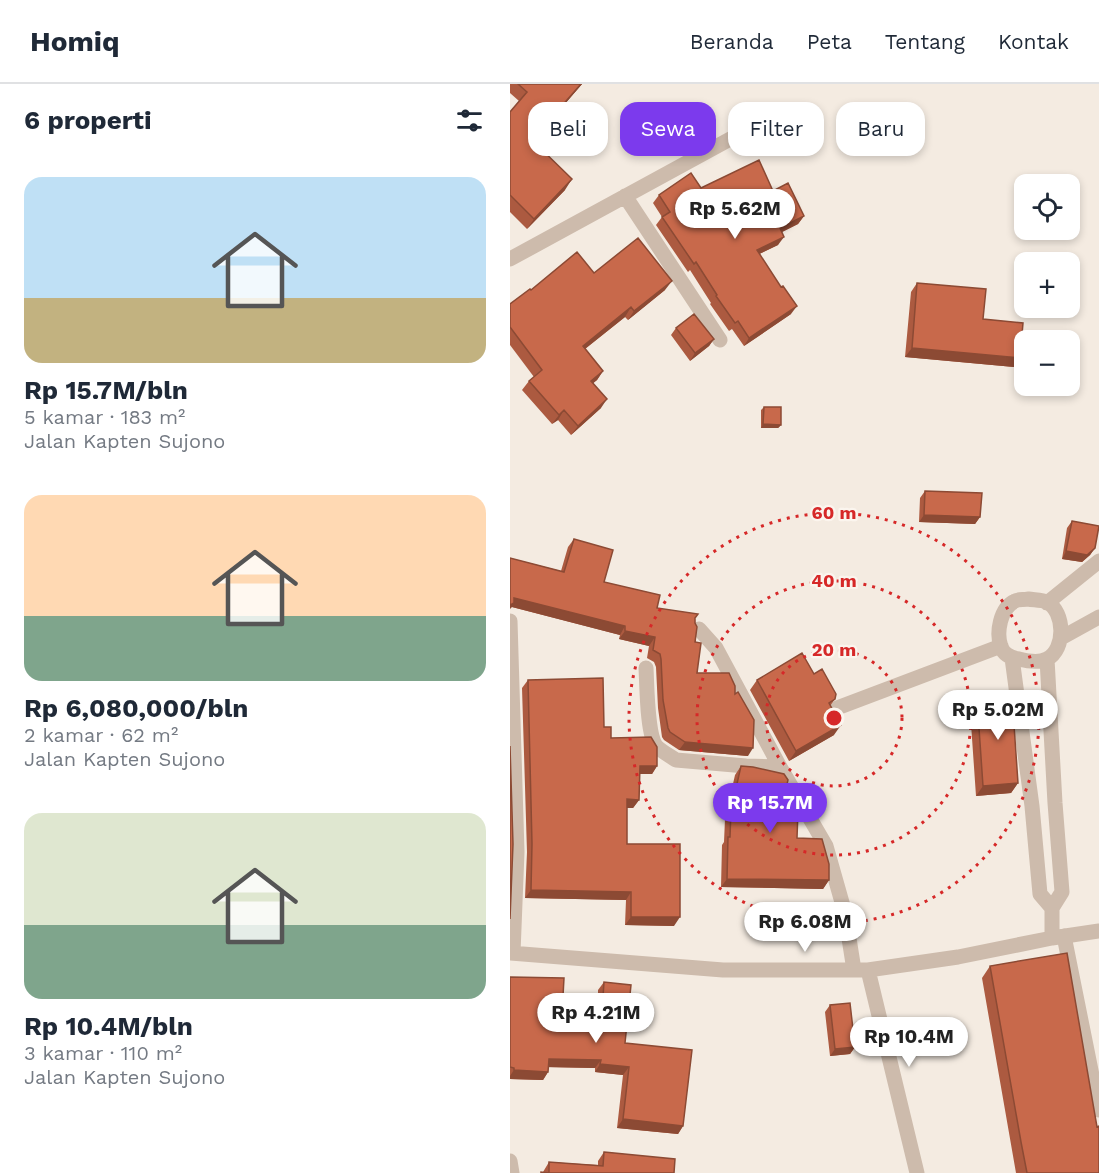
<!DOCTYPE html>
<html lang="id">
<meta charset="utf-8">
<style>
:root{--surface:#fff;--page:#f6f6f7;--text:#1f2937;--muted:#747a83;--line:#e0e1e3;--accent:#7c3aed}
body{margin:0;font-family:"Work Sans",sans-serif;background:var(--page);color:var(--text);height:100vh;display:flex;flex-direction:column;font-size:22px;white-space:nowrap}
*{box-sizing:border-box;margin:0}
p{font-size:20px;color:var(--muted)}
.icon{flex:none;width:33px;height:33px;fill:none;stroke:currentColor;stroke-width:2;stroke-linecap:round;stroke-linejoin:round}
.map{position:relative;flex:1;overflow:hidden}
.panel{display:flex;flex-direction:column;background:var(--surface);width:510px}
.panel>*{flex:none}
.hud{position:absolute;left:18px;top:18px;width:480px;height:54px;display:flex;gap:12px}
.buttons{position:absolute;left:504px;top:90px;display:grid;gap:12px}
.buttons a{display:grid;place-items:center;width:66px;height:66px;border-radius:12px;background:var(--surface);box-shadow:0 3px 9px #0003;font-size:30px}
.price{position:absolute;translate:-50% -51px;padding:0 14px;border-radius:21px;background:#fff;color:#222;font-size:20px;line-height:39px;filter:drop-shadow(0 2px 3px #0008)}
.price::after{content:'';position:absolute;left:50%;top:36px;width:18px;height:14px;margin-left:-9px;background:inherit;clip-path:polygon(0 0,100% 0,50% 100%)}
.price.on{background:var(--accent);color:#fff}
ul{padding:0;list-style:none}
li{display:grid;align-content:center;gap:12px;height:318px;padding:0 24px}
li span{display:grid;place-items:center;height:186px;border-radius:18px;color:#555}
li>.icon{margin-inline-start:auto}
span .icon{width:108px;height:108px;fill:#fffc;stroke-width:1}
li b{font-size:26px}
h2{display:flex;justify-content:space-between;align-items:center;height:72px;padding:0 24px;font-size:26px}
.pill{padding:0 21px;border-radius:18px;background:var(--surface);box-shadow:0 3px 9px #0003;font-size:21px;line-height:54px}
.pill.on{background:var(--accent);color:#fff}
header{display:flex;align-items:center;gap:36px;box-sizing:border-box;height:84px;padding:0 30px;background:var(--surface);border-bottom:2px solid var(--line)}
header strong{font-size:28px}
nav{display:flex;gap:33px;margin-inline-start:auto;font-size:21px}
main{display:flex;flex:1;min-height:0}
.map>svg:first-child{display:block}
.lines{fill:none;stroke-linecap:round;stroke-linejoin:round}
.minor{stroke:#cdbbac;stroke-width:15}
.wall{fill:#ac5a40}
.shaded-wall{fill:#8c4a34}
.building{fill:#c8694b;stroke:#8c4a34;stroke-width:1.5}
.ring{fill:none;stroke:#d62828;stroke-width:3;stroke-dasharray:3 6}
.centre{fill:#d62828;stroke:#fbf5ee;stroke-width:3}
.ring-label{font-size:18px;text-anchor:middle;font-weight:bold;fill:#d62828;stroke:#fbf5ee;stroke-width:4.5;stroke-linejoin:round;paint-order:stroke}
</style>
<header>
<strong>Homiq</strong>
<nav><a>Beranda</a><a>Peta</a><a>Tentang</a><a>Kontak</a></nav>
</header>
<main>
<section class="panel">
<h2>6 properti<svg class="icon" aria-label="filters" viewBox="0 0 24 24"><path d="M4 7h16M4 17h16"/><circle cx="9" cy="7" r="2"/><circle cx="15" cy="17" r="2"/></svg></h2>
<ul>
<li><span style="background:linear-gradient(#bfe0f5 65%,#c2b280 0)"><svg class="icon" aria-label="home" viewBox="0 0 24 24"><path d="M3 11l9-7 9 7M6 9v11h12V9"/></svg></span><div><b>Rp 15.7M/bln</b><p>5 kamar · 183 m²</p><p>Jalan Kapten Sujono</p></div></li>
<li><span style="background:linear-gradient(#ffd9b3 65%,#7fa58c 0)"><svg class="icon" aria-label="home" viewBox="0 0 24 24"><path d="M3 11l9-7 9 7M6 9v11h12V9"/></svg></span><div><b>Rp 6,080,000/bln</b><p>2 kamar · 62 m²</p><p>Jalan Kapten Sujono</p></div></li>
<li><span style="background:linear-gradient(#dfe7d0 60%,#7fa58c 0)"><svg class="icon" aria-label="home" viewBox="0 0 24 24"><path d="M3 11l9-7 9 7M6 9v11h12V9"/></svg></span><div><b>Rp 10.4M/bln</b><p>3 kamar · 110 m²</p><p>Jalan Kapten Sujono</p></div></li>
</ul>
</section>
<div class="map">
<svg width="589" height="1089" viewBox="0 0 589 1089">
<rect width="100%" height="100%" fill="#f4ebe1"/>
<g class="lines">
<!-- minor -->
<path class="minor" d="M115 112 210 256
M0 175 233 48
M518 515C524 516 532 516 537 518 555 528 556 565 537 575 529 579 517 577 509 575 502 574 494 571 491 563 486 549 490 524 505 517 508 515 514 516 518 515Z
M537 519 589 477
M0 537 7 768 3 869
M189 545 206 564 270 683 316 762 335 829 344 886
M551 554 589 533
M502 574 522 722 530 810 542 824
M537 575 545 719 552 808 542 824V854
M136 584C137 601 137 650 146 662 151 667 160 672 166 676L236 682 270 683
M327 624 491 562
M554 852 589 1026
M0 869 213 886H358L448 873 542 854 589 847
M358 886 407 1089
M0 1077 2 1089"/>
</g>
<!-- wall -->
<path class="wall" d="M0 0H72L23 57 55 106 17 145 0 128V28L9 17 0 9Z
M191 104 263 107 294 132 288 140 272 148 268 161 249 170 281 230 234 262 222 245 219 247 200 220 201 219 180 186 178 188 146 141 152 133 143 119 149 111Z
M84 189 155 206 118 236 115 233 75 265 93 287 87 296 83 299 91 324 61 351 48 336 42 340 12 306 19 297 24 293 0 261V220L21 206Z
M407 199 473 235 504 283 395 273 401 208Z
M166 244 204 255 199 262 180 277 161 251Z
M254 323 271 341 268 344H251V326Z
M415 407 470 433 465 440 409 438 410 414Z
M562 437 585 464 580 471 572 478 552 475 557 444Z
M64 455 94 498 147 524 185 534 187 589 225 610 238 672 169 666 154 656 152 653 148 624 146 583 144 578 137 574 139 562 109 555 110 551 2 523 0 474 51 487 58 463Z
M304 590 325 615 320 622 324 651 279 677 240 606 247 596Z
M18 596 94 643 101 654 147 682 142 690H130L129 716 123 724H117V760L164 842 115 841 116 816 15 814 17 768 12 604Z
M467 615 508 699 501 709 466 712 460 625Z
M231 682 271 726 287 754 319 796 313 805 211 803 212 761 214 758 215 735 225 691Z
M480 882 587 1043 589 1089H506L472 894Z
M0 893 53 912 88 913V906L94 898 115 959 173 1042 168 1050 107 1044 113 991 85 988V984L38 983V988L33 996 0 995Z
M320 921 345 963 340 970 320 972 315 928Z
M94 1068 164 1089H30L33 1088 39 1078 88 1081V1077Z"/>
<!-- shaded-wall -->
<path class="shaded-wall" d="M71 0H72L15 66 22 56Z
M62 95 55 106 17 145 24 135Z
M294 132 288 140 264 152 270 144Z
M274 153 268 161 241 174 247 166Z
M162 197 155 206 118 236 124 227Z
M287 222 281 230 234 262 239 254Z
M121 223 115 233 66 272 73 262Z
M204 255 199 262 180 277 185 269Z
M402 264 510 274 504 283 395 273Z
M93 287 87 296 75 306 81 297Z
M97 315 91 324 61 351 68 342Z
M54 326 48 336 42 340 49 331Z
M253 340 271 341 268 344H251Z
M414 431 470 433 465 440 409 438Z
M585 464 580 471 572 478 552 475 556 467Z
M4 514 115 542 110 551 2 523 0 525V519Z
M115 547 145 553 139 562 109 555Z
M331 641 324 651 279 677 286 667Z
M175 658 243 664 238 672 169 666Z
M130 682H147L142 690H124Z
M508 699 501 709 466 712 473 702Z
M117 715 129 716 123 724H112Z
M217 795 319 796 313 805 211 803Z
M21 806 121 808 116 816 15 814Z
M121 833H170L164 842 115 841Z
M345 963 340 970 320 972 325 965Z
M39 975 91 976 85 984 33 983Z
M90 980 119 983 113 991 85 988Z
M4 986 38 988 33 996 0 995V992Z
M113 1035 173 1042 168 1050 107 1044Z"/>
<!-- building -->
<path class="building" d="M8 0H71L22 56 62 95 24 135 0 111V28L17 8Z
M249 76 263 107 278 99 294 132 270 144 274 153 247 166 271 203 273 202 287 222 239 254 228 237 225 239 206 212 207 211 186 178 184 180 152 133 160 128 149 111 181 89 191 104Z
M128 154 162 197 124 227 121 223 73 262 93 287 81 297 97 315 68 342 54 326 49 331 19 297 32 286 0 243V220L20 205 21 206 67 168 84 189Z
M407 199 476 205 473 235 513 239 510 274 402 264Z
M184 230 204 255 185 269 166 244Z
M254 323H271V341L253 340Z
M415 407 472 409 470 433 414 431Z
M562 437 589 442 585 464 577 471 556 467Z
M64 455 103 466 94 498 150 511 147 524 188 530 185 534V539L187 543 185 558 191 559 187 589H219L225 602V610L228 608 244 636 243 664 175 658 160 648 158 644 153 616 151 575 150 570 143 566 145 553 115 547V542L4 514V519L0 521V474L54 488Z
M292 569 304 590 312 585 326 610 325 615 319 619 331 641 286 667 247 596Z
M93 594 94 643H101V654L141 653 147 663V682H130L129 716 117 715V760H170V833H121V808L21 806 22 760 18 596Z
M502 612 508 699 473 702 467 615Z
M0 662 3 760 0 835Z
M231 682 243 683 274 690 278 696 271 726 288 727 287 754 312 755 319 780V796L217 795 218 753H220L221 726Z
M557 869 587 1043 589 1042V1089H517L511 1058 480 882Z
M0 893 54 894 53 912 93 913 94 898 121 901 115 959 182 966 173 1042 113 1035 119 983 90 980 91 976 39 975 38 988 4 986V984L0 983Z
M340 919 345 963 325 965 320 921Z
M94 1068 165 1075 164 1089H31V1088L39 1089V1078L93 1082Z"/>
<!-- distance rings -->
<g class="ring">
<circle cx="324" cy="634" r="68"/>
<circle cx="324" cy="634" r="137"/>
<circle cx="324" cy="634" r="205"/>
</g>
<circle cx="324" cy="634" r="9" class="centre"/>
<g class="ring-label">
<text x="324" y="435">60 m</text>
<text x="324" y="503">40 m</text>
<text x="324" y="572">20 m</text>
</g>
</svg>
<div class="buttons">
<a><svg class="icon" aria-label="locate" viewBox="0 0 24 24"><circle cx="12" cy="12" r="6"/><path d="M12 2v4M12 18v4M2 12h4M18 12h4"/></svg></a>
<a>+</a>
<a>−</a>
</div>
<b class="price" style="left:225px;top:156px">Rp 5.62M</b>
<b class="price" style="left:488px;top:657px">Rp 5.02M</b>
<b class="price on" style="left:260px;top:750px">Rp 15.7M</b>
<b class="price" style="left:295px;top:869px">Rp 6.08M</b>
<b class="price" style="left:86px;top:960px">Rp 4.21M</b>
<b class="price" style="left:399px;top:984px">Rp 10.4M</b>
<div class="hud">
<a class="pill">Beli</a>
<a class="pill on">Sewa</a>
<a class="pill">Filter</a>
<a class="pill">Baru</a>
</div>
</div>
</main>
